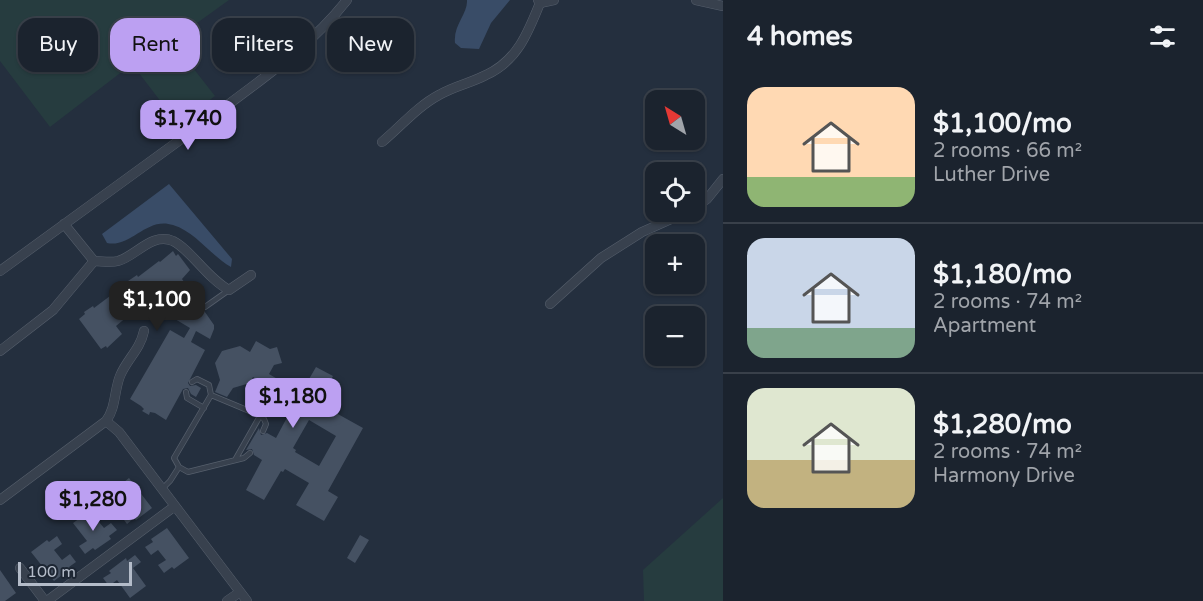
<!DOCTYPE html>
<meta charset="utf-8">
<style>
:root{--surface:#1b232e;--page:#242b36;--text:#f1f3f6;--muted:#a0a4aa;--line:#39404a;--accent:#bca0f2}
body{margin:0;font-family:"Varela Round",sans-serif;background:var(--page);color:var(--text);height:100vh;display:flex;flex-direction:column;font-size:22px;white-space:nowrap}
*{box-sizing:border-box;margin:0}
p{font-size:20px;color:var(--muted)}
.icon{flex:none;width:33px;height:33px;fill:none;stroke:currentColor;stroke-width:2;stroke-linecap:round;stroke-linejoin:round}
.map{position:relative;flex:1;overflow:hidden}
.details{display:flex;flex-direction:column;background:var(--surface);width:480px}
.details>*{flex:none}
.hud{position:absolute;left:18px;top:18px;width:570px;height:54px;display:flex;gap:12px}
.needle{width:39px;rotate:323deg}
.tools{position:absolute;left:645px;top:90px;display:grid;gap:12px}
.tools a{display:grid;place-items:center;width:60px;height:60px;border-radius:12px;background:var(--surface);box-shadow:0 2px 4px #0004,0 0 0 2px var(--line);font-size:30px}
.scale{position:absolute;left:18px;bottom:15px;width:114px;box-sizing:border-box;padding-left:6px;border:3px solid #b4bcc9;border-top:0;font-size:16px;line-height:21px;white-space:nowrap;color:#b4bcc9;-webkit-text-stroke:4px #1d2633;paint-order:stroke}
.price{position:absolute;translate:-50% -51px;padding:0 14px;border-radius:12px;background:var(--accent);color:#111;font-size:20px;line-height:39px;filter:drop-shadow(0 2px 3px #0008)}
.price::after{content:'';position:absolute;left:50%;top:36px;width:18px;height:14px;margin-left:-9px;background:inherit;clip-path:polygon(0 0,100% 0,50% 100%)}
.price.selected{background:#222;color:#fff}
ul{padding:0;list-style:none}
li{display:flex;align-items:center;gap:18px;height:150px;padding:0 24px}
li+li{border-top:2px solid var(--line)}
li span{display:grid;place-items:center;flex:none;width:168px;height:120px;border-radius:18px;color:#555}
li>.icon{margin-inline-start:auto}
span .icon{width:72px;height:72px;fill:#fffc;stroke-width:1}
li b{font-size:26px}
h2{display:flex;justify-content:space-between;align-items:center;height:72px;padding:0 24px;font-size:26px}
.chip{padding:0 21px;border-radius:18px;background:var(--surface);box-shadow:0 2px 4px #0004,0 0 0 2px var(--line);font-size:21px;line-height:54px}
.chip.selected{background:var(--accent);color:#111}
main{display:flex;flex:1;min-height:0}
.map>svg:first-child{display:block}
.green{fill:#263c3f}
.water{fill:#394c67}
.building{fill:#455162;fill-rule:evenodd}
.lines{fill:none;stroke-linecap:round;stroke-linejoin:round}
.service-casing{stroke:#565f6c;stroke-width:6}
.minor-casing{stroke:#565f6c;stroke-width:10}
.service{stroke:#38414e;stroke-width:4.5}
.minor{stroke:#38414e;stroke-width:9}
</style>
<main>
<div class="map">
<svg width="723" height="601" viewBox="0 0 723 601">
<rect width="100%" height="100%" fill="#242f3e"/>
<!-- green -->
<path class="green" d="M0 0H229L172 41 215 96 178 124 132 64 50 127 0 61Z
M723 498V601H644L643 570Z"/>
<!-- water -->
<path class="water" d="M467 0H510L491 23 479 49 461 48 455 43C453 25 468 14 467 0Z
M169 184 232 259 231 267C210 255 196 232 173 225 147 216 131 248 107 243L102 234Z"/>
<!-- building -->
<path class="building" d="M173 251 176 256 178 254 190 270 182 279 214 325V329L210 339 196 331 191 342 205 350 188 383 190 386 196 385 201 388 196 397 191 394 188 388 183 389 166 420 155 413 150 412 149 415 142 411 144 409 141 406 130 399 170 330 184 338 190 328 175 319 184 305 166 318 154 300 147 305 140 306 116 326 122 334 107 348 106 346 101 349 79 319 85 314 84 312 93 306 94 308 114 293 115 295 126 287 129 283 128 281 137 275 138 277 159 261 160 262Z
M256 341 270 349 277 347 282 363 274 365 269 374 301 393 316 367 333 376 318 403 363 428 328 491 338 497 324 521 296 505 309 483 285 469 283 472 281 471 264 500 246 490 262 460 254 455 252 449 246 450 259 428 261 435 267 433 276 438 291 410 264 395 272 381 262 382 253 377 250 383 233 388 227 397 215 392 220 380 215 363 222 351 240 346 250 352ZM309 420 336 436 319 466 295 452 296 450 293 448Z
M129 478 152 508 136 520 134 518 127 524 121 516 128 510 121 500 113 506 108 498 115 492 114 490Z
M90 511 104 528 111 523 117 530 109 536 111 539 95 550 93 548 85 554 79 546 87 541 73 523Z
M167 528 189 558 174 569 172 567 164 573 158 565 166 560 158 550 151 555 145 547 153 542 151 539Z
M360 535 369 540 355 563 347 558Z
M57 536 62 544 54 550 62 560 70 554 76 562 69 567 70 569 54 581 31 552 47 540 49 542Z
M135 555 141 562 133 568 146 586 130 598 117 580 109 586 103 578 111 573 109 571 126 558 127 561Z
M0 570 16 593 5 601H0Z"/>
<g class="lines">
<!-- service casing -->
<g class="service-casing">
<path id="service" d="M205 307 229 290
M192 382 197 379 209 385 211 395
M186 392 187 398 204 408
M250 453 244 458 188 472 179 467 174 458 211 395 259 415 264 419 266 424 263 431
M235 460 260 416
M162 489 170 481 179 467"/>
</g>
<!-- minor casing -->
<g class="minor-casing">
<path id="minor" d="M696 0 723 6
M540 3 554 0
M382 142C400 127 418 106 439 95 454 86 471 83 486 75 517 61 528 33 540 3L538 0
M694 208 707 199 723 179
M94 261C102 261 110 263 118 261 136 256 152 232 173 241 190 249 208 279 229 290L251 275
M0 271C72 218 145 166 217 113 263 78 311 46 347 0
M550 304 601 258 642 232 687 212
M0 351 53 310 94 261 64 224
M106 421 119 432 247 601
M0 500 106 421C116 408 114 391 120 376 127 359 140 350 144 331
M20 568 45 601
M47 601 175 506
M227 601 240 592"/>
</g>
<!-- service -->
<use href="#service" class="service"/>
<!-- minor -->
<use href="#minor" class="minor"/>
</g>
</svg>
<div class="tools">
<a><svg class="needle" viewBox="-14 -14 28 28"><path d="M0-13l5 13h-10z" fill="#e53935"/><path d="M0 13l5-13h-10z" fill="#a0a4aa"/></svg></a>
<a><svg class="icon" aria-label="locate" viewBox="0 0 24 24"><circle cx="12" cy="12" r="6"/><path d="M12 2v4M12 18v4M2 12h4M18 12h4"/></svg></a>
<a>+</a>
<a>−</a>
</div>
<div class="scale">100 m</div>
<b class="price" style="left:188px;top:151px">$1,740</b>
<b class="price selected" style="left:157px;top:332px">$1,100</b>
<b class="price" style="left:293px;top:429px">$1,180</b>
<b class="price" style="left:93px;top:532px">$1,280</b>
<div class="hud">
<a class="chip">Buy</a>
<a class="chip selected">Rent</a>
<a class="chip">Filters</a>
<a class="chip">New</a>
</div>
</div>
<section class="details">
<h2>4 homes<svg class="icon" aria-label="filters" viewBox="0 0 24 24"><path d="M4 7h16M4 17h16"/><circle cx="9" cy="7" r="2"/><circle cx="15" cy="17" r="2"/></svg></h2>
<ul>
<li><span style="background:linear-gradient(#ffd9b3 75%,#8fb573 0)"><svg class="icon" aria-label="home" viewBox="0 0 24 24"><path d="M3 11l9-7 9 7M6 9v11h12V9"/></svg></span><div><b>$1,100/mo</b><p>2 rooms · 66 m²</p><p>Luther Drive</p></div></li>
<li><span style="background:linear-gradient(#c9d6e8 75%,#7fa58c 0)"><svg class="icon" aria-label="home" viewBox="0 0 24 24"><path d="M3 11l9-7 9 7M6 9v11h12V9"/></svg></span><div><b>$1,180/mo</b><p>2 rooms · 74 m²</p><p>Apartment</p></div></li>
<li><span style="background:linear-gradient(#dfe7d0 60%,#c2b280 0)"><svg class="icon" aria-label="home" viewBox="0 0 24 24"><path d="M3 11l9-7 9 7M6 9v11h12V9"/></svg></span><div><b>$1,280/mo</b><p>2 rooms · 74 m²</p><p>Harmony Drive</p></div></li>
</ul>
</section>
</main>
